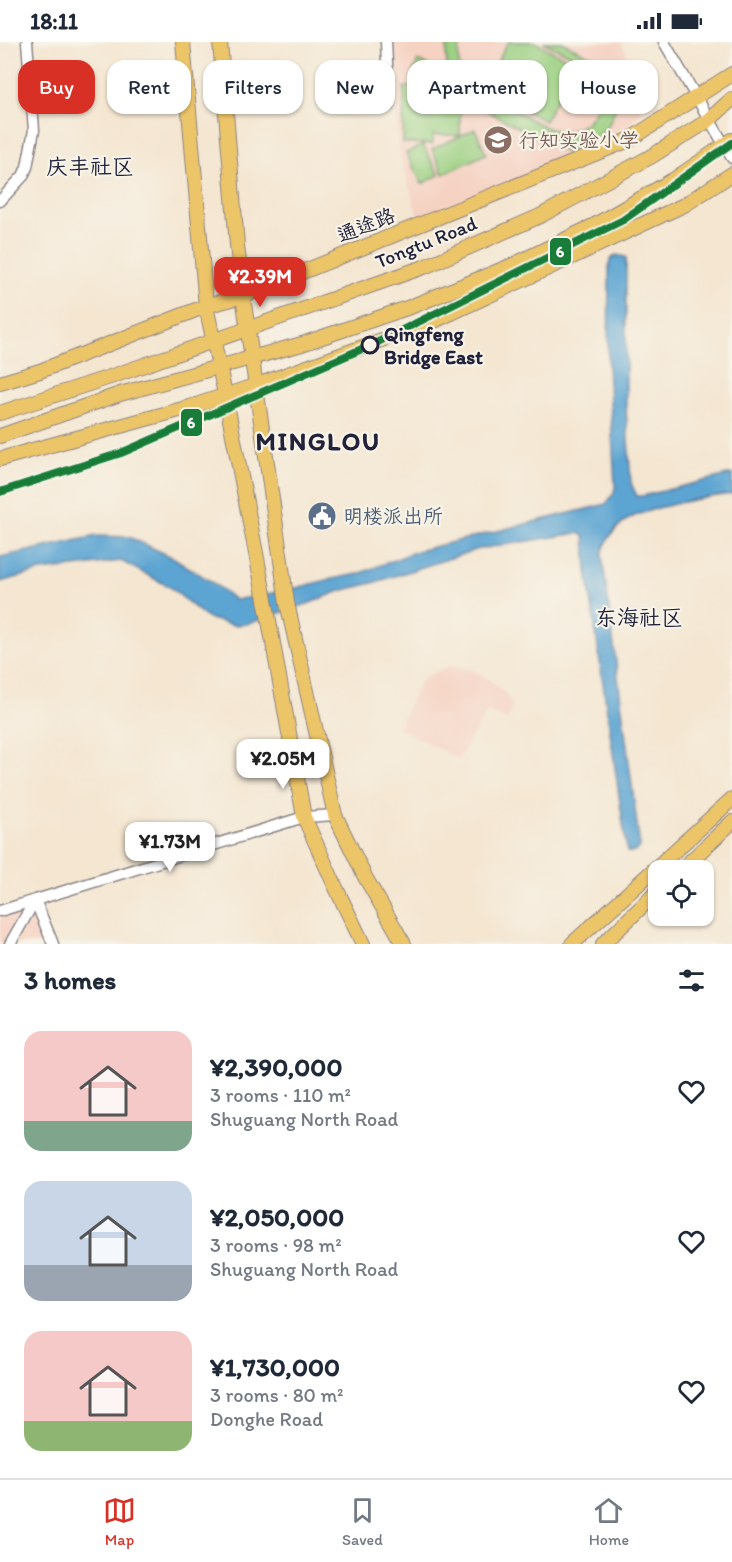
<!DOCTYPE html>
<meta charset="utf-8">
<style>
:root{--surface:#fff;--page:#f6f6f7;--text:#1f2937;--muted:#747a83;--line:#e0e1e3;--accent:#d93025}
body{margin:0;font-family:Itim,"LXGW WenKai TC",sans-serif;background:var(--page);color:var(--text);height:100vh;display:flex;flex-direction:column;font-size:22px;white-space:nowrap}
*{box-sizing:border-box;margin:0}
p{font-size:20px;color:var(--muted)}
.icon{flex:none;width:33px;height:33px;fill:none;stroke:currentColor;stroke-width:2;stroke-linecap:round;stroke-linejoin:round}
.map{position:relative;height:902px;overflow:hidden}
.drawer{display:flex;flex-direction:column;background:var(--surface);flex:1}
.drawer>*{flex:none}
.hud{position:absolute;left:18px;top:18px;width:696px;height:54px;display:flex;gap:12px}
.buttons{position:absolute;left:648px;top:818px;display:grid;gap:12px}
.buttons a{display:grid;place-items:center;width:66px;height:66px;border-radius:12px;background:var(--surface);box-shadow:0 2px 4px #0004;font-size:30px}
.price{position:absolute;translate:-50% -51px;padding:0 14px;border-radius:12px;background:#fff;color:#222;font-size:20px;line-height:39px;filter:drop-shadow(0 2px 3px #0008)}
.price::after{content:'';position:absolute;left:50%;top:36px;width:18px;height:14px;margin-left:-9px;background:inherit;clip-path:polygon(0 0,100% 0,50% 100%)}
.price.selected{background:var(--accent);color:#fff}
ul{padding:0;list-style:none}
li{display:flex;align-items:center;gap:18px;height:150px;padding:0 24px}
li span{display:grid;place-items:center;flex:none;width:168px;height:120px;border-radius:18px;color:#555}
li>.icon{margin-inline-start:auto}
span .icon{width:72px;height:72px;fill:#fffc;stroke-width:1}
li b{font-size:26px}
h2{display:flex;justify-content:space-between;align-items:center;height:72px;padding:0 24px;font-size:26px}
.pill{padding:0 21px;border-radius:18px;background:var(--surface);box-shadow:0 2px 4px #0004;font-size:21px;line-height:54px}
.pill.selected{background:var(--accent);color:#fff}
.status{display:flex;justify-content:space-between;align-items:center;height:42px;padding:0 30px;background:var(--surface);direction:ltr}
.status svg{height:16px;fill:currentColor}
.menu{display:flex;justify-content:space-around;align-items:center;height:84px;border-top:2px solid var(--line);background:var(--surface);font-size:16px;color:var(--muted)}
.menu a{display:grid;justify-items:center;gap:3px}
.menu .selected{color:var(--accent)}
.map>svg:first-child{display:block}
.built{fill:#f5d2c2}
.green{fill:#9acf80;stroke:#5e785e;stroke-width:1.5}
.water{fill:#5ba4d2;stroke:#3e6386;stroke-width:1.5}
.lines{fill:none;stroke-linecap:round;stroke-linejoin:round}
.minor-casing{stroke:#8b8486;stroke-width:13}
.major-casing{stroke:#8b8486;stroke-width:16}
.minor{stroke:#fff;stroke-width:10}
.major{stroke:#edc569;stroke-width:14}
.metro-1-casing{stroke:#f7f3e8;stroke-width:12}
.metro-1{stroke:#197c39;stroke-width:8}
.stop-dot{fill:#f7f3e8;stroke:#22223b;stroke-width:3}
.labels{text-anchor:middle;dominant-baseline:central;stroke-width:4.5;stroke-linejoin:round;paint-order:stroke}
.education-label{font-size:20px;fill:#785e54;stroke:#f7f3e8;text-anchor:start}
.street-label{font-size:20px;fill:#22223b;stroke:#f7f3e8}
.stop-label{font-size:20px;font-weight:bold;fill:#22223b;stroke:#f7f3e8;text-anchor:start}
.service-label{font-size:20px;fill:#4e5e75;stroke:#f7f3e8;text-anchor:start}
.quarter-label{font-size:22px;fill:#22223b;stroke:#f7f3e8}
.district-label{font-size:26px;font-weight:bold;letter-spacing:1.5px;fill:#22223b;stroke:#f7f3e8}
.line-badge{stroke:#f7f3e8;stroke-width:2}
.badge-label{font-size:16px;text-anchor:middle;font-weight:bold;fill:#fff}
</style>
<div class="status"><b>18:11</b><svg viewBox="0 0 49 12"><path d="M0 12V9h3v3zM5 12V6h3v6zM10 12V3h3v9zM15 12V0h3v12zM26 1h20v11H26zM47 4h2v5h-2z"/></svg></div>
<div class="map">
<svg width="732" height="902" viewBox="0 0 732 902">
<rect width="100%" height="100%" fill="#f7f3e8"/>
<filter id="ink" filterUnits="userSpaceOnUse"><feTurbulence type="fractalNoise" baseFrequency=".0167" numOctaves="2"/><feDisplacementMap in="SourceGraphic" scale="12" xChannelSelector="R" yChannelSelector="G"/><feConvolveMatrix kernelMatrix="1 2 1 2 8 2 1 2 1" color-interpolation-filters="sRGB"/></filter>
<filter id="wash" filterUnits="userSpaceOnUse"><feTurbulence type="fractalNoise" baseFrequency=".008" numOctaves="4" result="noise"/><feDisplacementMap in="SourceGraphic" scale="24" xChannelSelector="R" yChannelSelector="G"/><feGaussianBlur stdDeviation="1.35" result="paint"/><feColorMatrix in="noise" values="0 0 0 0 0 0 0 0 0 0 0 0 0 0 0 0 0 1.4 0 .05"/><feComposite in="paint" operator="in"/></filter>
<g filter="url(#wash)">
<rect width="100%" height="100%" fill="#f4e6d1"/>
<!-- built -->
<path class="built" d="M390 0H621L641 43V72L627 84 525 133 419 179 400 113Z
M449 624 474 628 502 647 513 664 507 678 487 669 459 717 398 686 422 636Z
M34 863 49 902H0V874Z"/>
<!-- green -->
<path class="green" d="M448 0H462C456 13 458 28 466 39 475 50 496 58 509 65 521 72 533 79 545 85 550 87 557 89 563 89 592 90 611 52 594 29 586 18 556 7 543 0H562L603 20 610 30 616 46 617 63 609 82 601 91 592 98 567 111 413 30 418 19 450 35C446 22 445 13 448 0Z
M508 0H535L575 21 545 79 483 47Z
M404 45H434V57H460V93H433V102L403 101Z
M475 87 486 112 443 132 432 107Z
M423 103 439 133 422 142 406 111Z"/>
<!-- water -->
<path class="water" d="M616 213 626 215V366L631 441 637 454H642L732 432V452C710 455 688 458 667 464 636 471 612 479 602 512L640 805C636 810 633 811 627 810L587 529 585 495 579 491 479 507 373 541 340 549 310 561 247 582 233 583 207 576 170 545 121 519 41 529 0 540V515L96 494 129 495 174 516 212 540 235 558 288 548 327 538 358 532 417 509 606 462 614 451 615 443 608 325 609 225 610 218Z"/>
</g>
<g filter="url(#ink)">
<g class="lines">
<!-- minor casing -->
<g class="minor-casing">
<path id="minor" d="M386 0 389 63
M664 0 732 116
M0 159 23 134 27 125 34 88 27 0
M35 858 53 902
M0 869 304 775 335 773
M10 902 35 858"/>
</g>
<!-- major casing -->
<g class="major-casing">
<path id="major" d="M183 0 206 264 225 352 268 573 304 775 336 846 363 902
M220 0 237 203 243 254 287 561 335 773 365 835 404 902
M0 341 40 329 206 264 243 254 629 98 732 32
M0 371 113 334 424 225 540 174 652 114 709 78 732 57
M0 394 120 352 302 302 410 265 513 223 595 183 673 138 732 98
M0 417 190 365 257 343 432 280 684 163 732 132
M681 828 732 780
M572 902 732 757
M603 902 658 849"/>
</g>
<!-- minor -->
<use href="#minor" class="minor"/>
<!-- major -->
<use href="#major" class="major"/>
<!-- metro-1 casing -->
<g class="metro-1-casing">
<path id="metro-1" d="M0 450 121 411 378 300 623 178 732 101"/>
</g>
<!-- metro-1 -->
<use href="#metro-1" class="metro-1"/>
</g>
</g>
<!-- icons -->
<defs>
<g id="school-disc" transform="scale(1.5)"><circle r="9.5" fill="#8d6e63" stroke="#f7f3e8"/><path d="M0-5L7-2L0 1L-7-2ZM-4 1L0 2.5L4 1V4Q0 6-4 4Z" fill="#fff"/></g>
<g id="civic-disc" transform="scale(1.5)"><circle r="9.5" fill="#5c6f8a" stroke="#f7f3e8"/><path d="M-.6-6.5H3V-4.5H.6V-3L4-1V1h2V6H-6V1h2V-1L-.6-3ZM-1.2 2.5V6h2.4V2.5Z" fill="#fff"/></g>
</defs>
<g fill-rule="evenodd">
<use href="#school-disc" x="498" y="98"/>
<use href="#civic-disc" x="322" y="474"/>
</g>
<!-- markers -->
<circle class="stop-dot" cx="370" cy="303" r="8"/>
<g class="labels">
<!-- education labels -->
<g class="education-label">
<text x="519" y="98">行知实验小学</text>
</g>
<!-- street labels -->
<g class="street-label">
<text transform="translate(366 183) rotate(-22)">通途路</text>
<text transform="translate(426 200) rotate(-22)">Tongtu Road</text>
</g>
<!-- stop labels -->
<g class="stop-label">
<text x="384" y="292">Qingfeng<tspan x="384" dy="23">Bridge East</tspan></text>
</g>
<!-- service labels -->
<g class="service-label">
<text x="343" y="474">明楼派出所</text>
</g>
<!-- quarter labels -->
<g class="quarter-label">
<text x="90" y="124">庆丰社区</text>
<text x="639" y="575">东海社区</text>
</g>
<!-- district labels -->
<g class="district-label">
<text x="318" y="399">MINGLOU</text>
</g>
</g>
<g class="line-badge">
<rect x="549" y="195" width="23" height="29" rx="6" fill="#197c39"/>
<rect x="180" y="366" width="23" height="29" rx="6" fill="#197c39"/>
</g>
<g class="badge-label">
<text x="560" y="215">6</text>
<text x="191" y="386">6</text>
</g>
</svg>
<div class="buttons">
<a><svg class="icon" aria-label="locate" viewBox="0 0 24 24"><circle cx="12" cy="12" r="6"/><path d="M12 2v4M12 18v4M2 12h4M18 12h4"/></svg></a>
</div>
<b class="price selected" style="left:260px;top:266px">¥2.39M</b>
<b class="price" style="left:283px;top:748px">¥2.05M</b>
<b class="price" style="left:170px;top:831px">¥1.73M</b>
<div class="hud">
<a class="pill selected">Buy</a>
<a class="pill">Rent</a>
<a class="pill">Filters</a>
<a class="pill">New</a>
<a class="pill">Apartment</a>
<a class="pill">House</a>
</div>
</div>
<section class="drawer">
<h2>3 homes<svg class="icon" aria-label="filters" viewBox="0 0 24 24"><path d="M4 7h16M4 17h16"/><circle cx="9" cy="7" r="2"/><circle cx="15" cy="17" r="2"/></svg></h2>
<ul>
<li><span style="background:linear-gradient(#f6c9c9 75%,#7fa58c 0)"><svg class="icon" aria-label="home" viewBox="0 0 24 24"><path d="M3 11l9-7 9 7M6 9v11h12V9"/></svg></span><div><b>¥2,390,000</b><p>3 rooms · 110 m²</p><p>Shuguang North Road</p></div><svg class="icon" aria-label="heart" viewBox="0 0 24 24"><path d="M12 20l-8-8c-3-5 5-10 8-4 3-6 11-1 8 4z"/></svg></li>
<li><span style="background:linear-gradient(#c9d6e8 70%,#9aa5b1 0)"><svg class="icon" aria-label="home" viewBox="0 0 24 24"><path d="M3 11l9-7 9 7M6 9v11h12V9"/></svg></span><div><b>¥2,050,000</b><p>3 rooms · 98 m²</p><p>Shuguang North Road</p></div><svg class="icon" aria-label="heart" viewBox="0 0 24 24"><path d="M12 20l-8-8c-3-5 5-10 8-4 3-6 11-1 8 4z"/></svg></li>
<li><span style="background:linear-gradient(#f6c9c9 75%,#8fb573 0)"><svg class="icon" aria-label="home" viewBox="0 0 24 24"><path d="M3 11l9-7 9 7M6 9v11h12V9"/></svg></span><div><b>¥1,730,000</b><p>3 rooms · 80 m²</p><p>Donghe Road</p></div><svg class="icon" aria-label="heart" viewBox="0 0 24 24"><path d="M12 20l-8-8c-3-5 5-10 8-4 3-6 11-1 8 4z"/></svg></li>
</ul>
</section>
<nav class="menu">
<a class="selected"><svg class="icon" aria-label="map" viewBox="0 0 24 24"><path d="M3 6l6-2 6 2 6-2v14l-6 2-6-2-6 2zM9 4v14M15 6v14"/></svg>Map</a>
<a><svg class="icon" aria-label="saved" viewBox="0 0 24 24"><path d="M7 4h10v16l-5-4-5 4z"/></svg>Saved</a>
<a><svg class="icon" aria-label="home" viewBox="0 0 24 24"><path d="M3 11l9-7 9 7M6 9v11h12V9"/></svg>Home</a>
</nav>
